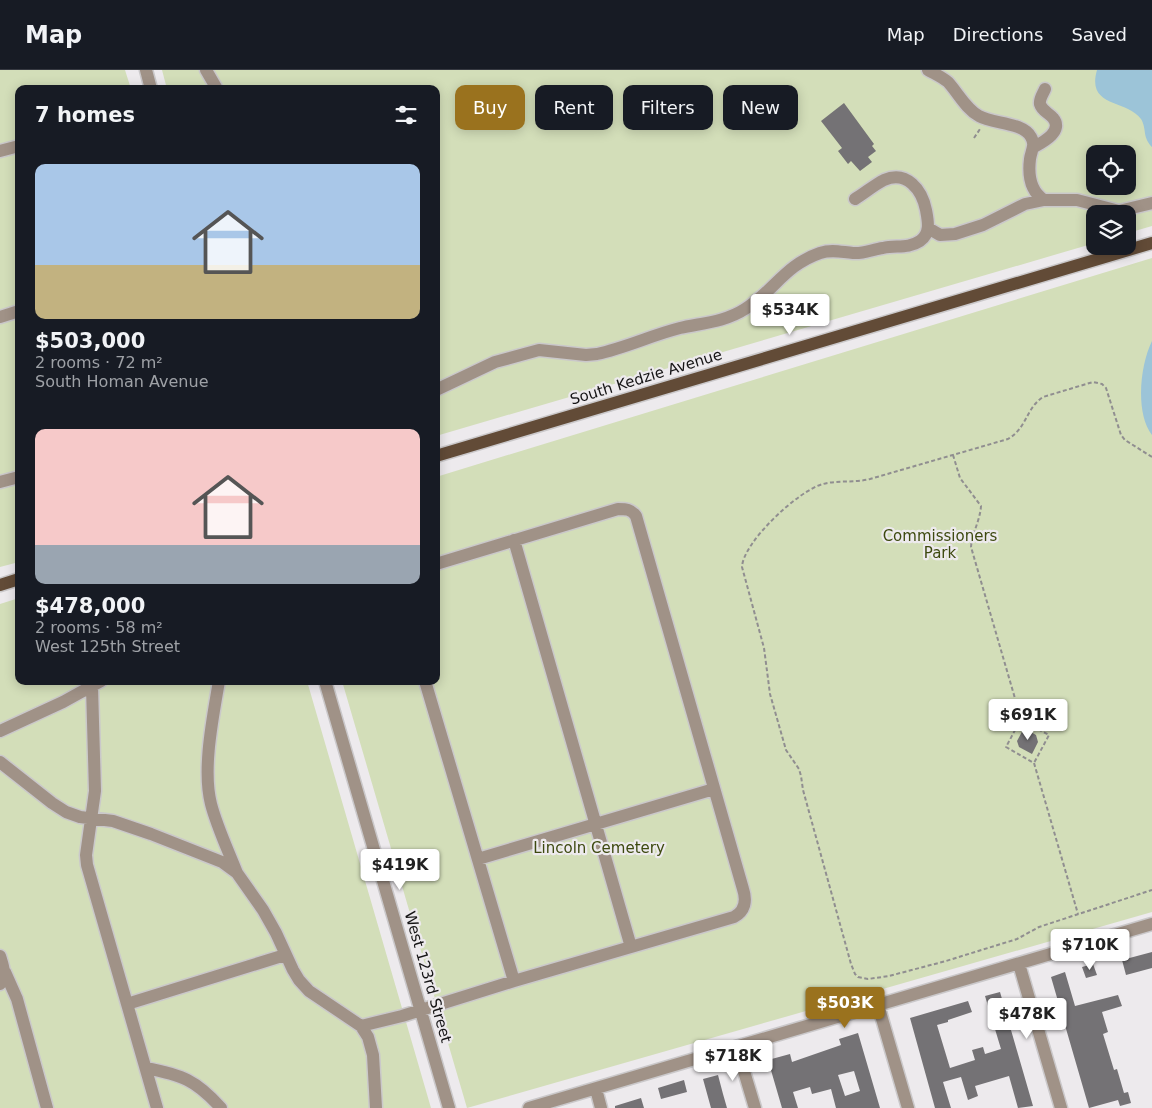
<!DOCTYPE html>
<meta charset="utf-8">
<style>
:root{--surface:#171b24;--page:#20242c;--text:#f1f3f6;--muted:#9ea1a6;--line:#363941;--accent:#9a721e}
body{margin:0;font-family:"DejaVu Sans",sans-serif;background:var(--page);color:var(--text);height:100vh;display:flex;flex-direction:column;font-size:19px;white-space:nowrap}
*{box-sizing:border-box;margin:0}
p{font-size:16px;color:var(--muted)}
.icon{flex:none;width:28px;height:28px;fill:none;stroke:currentColor;stroke-width:2;stroke-linecap:round;stroke-linejoin:round}
.map{position:relative;flex:1;overflow:hidden}
.drawer{position:absolute;left:15px;top:15px;width:425px;height:600px;display:flex;flex-direction:column;background:var(--surface);border-radius:10px;box-shadow:0 2px 12px #0003}
.drawer>*{flex:none}
.banner{position:absolute;left:455px;top:15px;width:475px;height:45px;display:flex;gap:10px}
.tools{position:absolute;left:1086px;top:75px;display:grid;gap:10px}
.tools a{display:grid;place-items:center;width:50px;height:50px;border-radius:10px;background:var(--surface);box-shadow:0 2px 12px #0003;font-size:25px}
.price{position:absolute;translate:-50% -42px;padding:0 11px;border-radius:5px;background:#fff;color:#222;font-size:16px;line-height:32px;filter:drop-shadow(0 1px 2px #0008)}
.price::after{content:'';position:absolute;left:50%;top:30px;width:15px;height:11px;margin-left:-8px;background:inherit;clip-path:polygon(0 0,100% 0,50% 100%)}
.price.active{background:var(--accent);color:#fff}
ul{padding:0;list-style:none}
li{display:grid;align-content:center;gap:10px;height:265px;padding:0 20px}
li span{display:grid;place-items:center;height:155px;border-radius:10px;color:#555}
li>.icon{margin-inline-start:auto}
span .icon{width:90px;height:90px;fill:#fffc;stroke-width:1}
li b{font-size:21px}
h2{display:flex;justify-content:space-between;align-items:center;height:60px;padding:0 20px;font-size:21px}
.tag{padding:0 18px;border-radius:10px;background:var(--surface);box-shadow:0 2px 12px #0003;font-size:18px;line-height:45px}
.tag.active{background:var(--accent);color:#fff}
header{display:flex;align-items:center;gap:30px;box-sizing:border-box;height:70px;padding:0 25px;background:var(--surface);border-bottom:1px solid var(--line)}
header strong{font-size:24px}
nav{display:flex;gap:28px;margin-inline-start:auto;font-size:18px}
.map>svg:first-child{display:block}
.green{fill:#d3deb9;fill-rule:evenodd}
.water{fill:#9cc4d8}
.building{fill:#747275;fill-rule:evenodd}
.lines{fill:none;stroke-linecap:round;stroke-linejoin:round}
.minor-casing{stroke:#cac8ca;stroke-width:15}
.major-casing{stroke:#cac8ca;stroke-width:15}
.path{stroke:#908e90;stroke-width:2;stroke-dasharray:4 2.5;stroke-linecap:butt}
.minor{stroke:#a09287;stroke-width:12}
.major{stroke:#624b37;stroke-width:12}
.labels{text-anchor:middle;dominant-baseline:central;stroke-width:4.5;stroke-linejoin:round;paint-order:stroke}
.street-label{font-size:15px;fill:#151415;stroke:#edeaed}
.park-label{font-size:15px;fill:#3d490f;stroke:#edeaed}
</style>
<header>
<strong>Map</strong>
<nav><a>Map</a><a>Directions</a><a>Saved</a></nav>
</header>
<div class="map">
<svg width="1152" height="1038" viewBox="0 0 1152 1038">
<rect width="100%" height="100%" fill="#edeaed"/>
<!-- green -->
<path class="green" d="M0 0H125L131 19H19V492L0 497Z
M162 0H1152V156L1128 163V144H1095V173L436 366V19H167ZM1095 84H1128V116H1095Z
M1152 188V842L467 1038 342 611H436V407Z
M19 528V611H307L431 1038H0V534Z"/>
<!-- water -->
<path class="water" d="M1097 0H1152V77C1142 67 1147 59 1141 49 1127 29 1086 38 1097 0Z
M1152 271V365C1135 343 1140 295 1152 271Z"/>
<!-- building -->
<path class="building" d="M844 33 874 74 872 76 876 81 868 87 872 92 860 101 851 91 848 94 838 81 842 78 821 51Z
M1024 658 1036 665 1038 672 1032 684 1019 677 1017 671Z
M1152 882V898L1126 905 1122 890Z
M1093 894 1097 905 1086 908 1082 897Z
M1065 902 1075 936 1118 925 1122 936 1102 942 1108 962 1103 964 1114 1000 1117 999 1124 1023 1128 1022 1131 1033 1120 1036 1118 1030 1089 1038 1051 907Z
M1000 922 1033 1036 1018 1038 1009 1006 975 1016 978 1026 968 1030 961 1007 943 1012 951 1038H935L910 948 968 931 972 942 948 950V952L937 955 950 998 975 990 972 980 983 977 985 984 1001 979 985 926Z
M858 963 880 1038H836L831 1019 812 1024 810 1017 793 1022 798 1038H782L768 990 790 984 792 992 841 975 839 969ZM854 1001 860 1021 845 1026 838 1005Z
M718 1005 723 1024 727 1038H711L703 1009Z
M684 1010 687 1022 661 1029 658 1018Z
M641 1028 644 1038H615V1036Z"/>
<g class="lines">
<!-- minor casing -->
<g class="minor-casing">
<path id="minor" d="M146 0 151 19
M206 0 217 19
M928 0C935 4 942 7 948 12 958 23 966 39 979 46 993 54 1023 52 1031 67 1036 75 1031 81 1030 89 1028 105 1030 121 1044 130
M1034 77C1043 72 1064 61 1053 48 1049 43 1042 41 1040 34 1039 29 1043 24 1045 19
M0 81 19 76
M928 158 940 165 955 164 983 155 1025 134 1044 130H1077L1119 141 1152 133
M0 247 19 241
M436 320 495 292 539 280 586 285 597 284C625 278 652 265 680 258 702 253 725 252 745 239 774 221 785 195 820 183 832 179 841 182 853 183 864 184 873 179 883 178 896 175 908 179 920 171 931 163 928 151 926 140 922 120 907 100 884 110 874 115 865 123 855 129
M0 412 19 407
M514 470 631 877
M219 611C213 647 202 699 211 734 217 757 228 780 237 803
M325 611 449 1038
M425 611 514 911
M92 617 95 721 86 785 87 795 157 1038
M0 661 63 632 101 611
M0 692 52 733 66 742 80 747 113 751 151 764 222 792 237 803 263 840 276 863 293 900 299 910 309 921 361 956 368 967 373 985 376 1038
M478 789 714 719
M0 886C3 896 7 905 0 914
M1019 894 1061 1038
M5 902 17 929 47 1038
M127 934 285 885
M878 935 908 1038
M361 956 402 946 514 911 734 847C745 841 747 831 743 819L636 446C631 439 626 439 618 439L436 494
M737 978 755 1038
M146 998C182 1005 196 1010 221 1038
M596 1019 601 1038
M529 1038 1152 854"/>
</g>
<!-- major casing -->
<g class="major-casing">
<path id="major" d="M436 386 1152 173
M0 515 19 509"/>
</g>
<!-- path -->
<path class="path" d="M974 68 980 59
M953 385 960 408 981 436C980 451 972 463 971 477L1021 649 1006 677 1034 693 1078 844
M1152 387 1125 370 1121 365 1106 318 1102 314 1093 312 1043 327C1026 338 1027 358 1008 369L870 409C854 413 838 410 823 414 799 420 743 472 742 497L764 578 770 624 786 680 799 699 801 706 803 720 851 894 855 904 858 907 868 909 889 906 946 891 1017 869 1039 857 1152 820
M1021 650 1049 665 1034 693"/>
<!-- minor -->
<use href="#minor" class="minor"/>
<!-- major -->
<use href="#major" class="major"/>
</g>
<g class="labels">
<!-- street labels -->
<g class="street-label">
<text transform="translate(646 307) rotate(-17)">South Kedzie Avenue</text>
<text transform="translate(428 907) rotate(74)">West 123rd Street</text>
</g>
<!-- park labels -->
<g class="park-label">
<text x="940" y="466">Commissioners<tspan x="940" dy="17">Park</tspan></text>
<text x="599" y="778">Lincoln Cemetery</text>
</g>
</g>
</svg>
<div class="tools">
<a><svg class="icon" aria-label="locate" viewBox="0 0 24 24"><circle cx="12" cy="12" r="6"/><path d="M12 2v4M12 18v4M2 12h4M18 12h4"/></svg></a>
<a><svg class="icon" aria-label="layers" viewBox="0 0 24 24"><path d="M12 4l9 5-9 5-9-5zM3 14l9 5 9-5"/></svg></a>
</div>
<b class="price" style="left:790px;top:266px">$534K</b>
<b class="price" style="left:1028px;top:671px">$691K</b>
<b class="price" style="left:400px;top:821px">$419K</b>
<b class="price" style="left:1090px;top:901px">$710K</b>
<b class="price active" style="left:845px;top:959px">$503K</b>
<b class="price" style="left:1027px;top:970px">$478K</b>
<b class="price" style="left:733px;top:1012px">$718K</b>
<div class="banner">
<a class="tag active">Buy</a>
<a class="tag">Rent</a>
<a class="tag">Filters</a>
<a class="tag">New</a>
</div>
<section class="drawer">
<h2>7 homes<svg class="icon" aria-label="filters" viewBox="0 0 24 24"><path d="M4 7h16M4 17h16"/><circle cx="9" cy="7" r="2"/><circle cx="15" cy="17" r="2"/></svg></h2>
<ul>
<li><span style="background:linear-gradient(#a9c7e8 65%,#c2b280 0)"><svg class="icon" aria-label="home" viewBox="0 0 24 24"><path d="M3 11l9-7 9 7M6 9v11h12V9"/></svg></span><div><b>$503,000</b><p>2 rooms · 72 m²</p><p>South Homan Avenue</p></div></li>
<li><span style="background:linear-gradient(#f6c9c9 75%,#9aa5b1 0)"><svg class="icon" aria-label="home" viewBox="0 0 24 24"><path d="M3 11l9-7 9 7M6 9v11h12V9"/></svg></span><div><b>$478,000</b><p>2 rooms · 58 m²</p><p>West 125th Street</p></div></li>
</ul>
</section>
</div>
